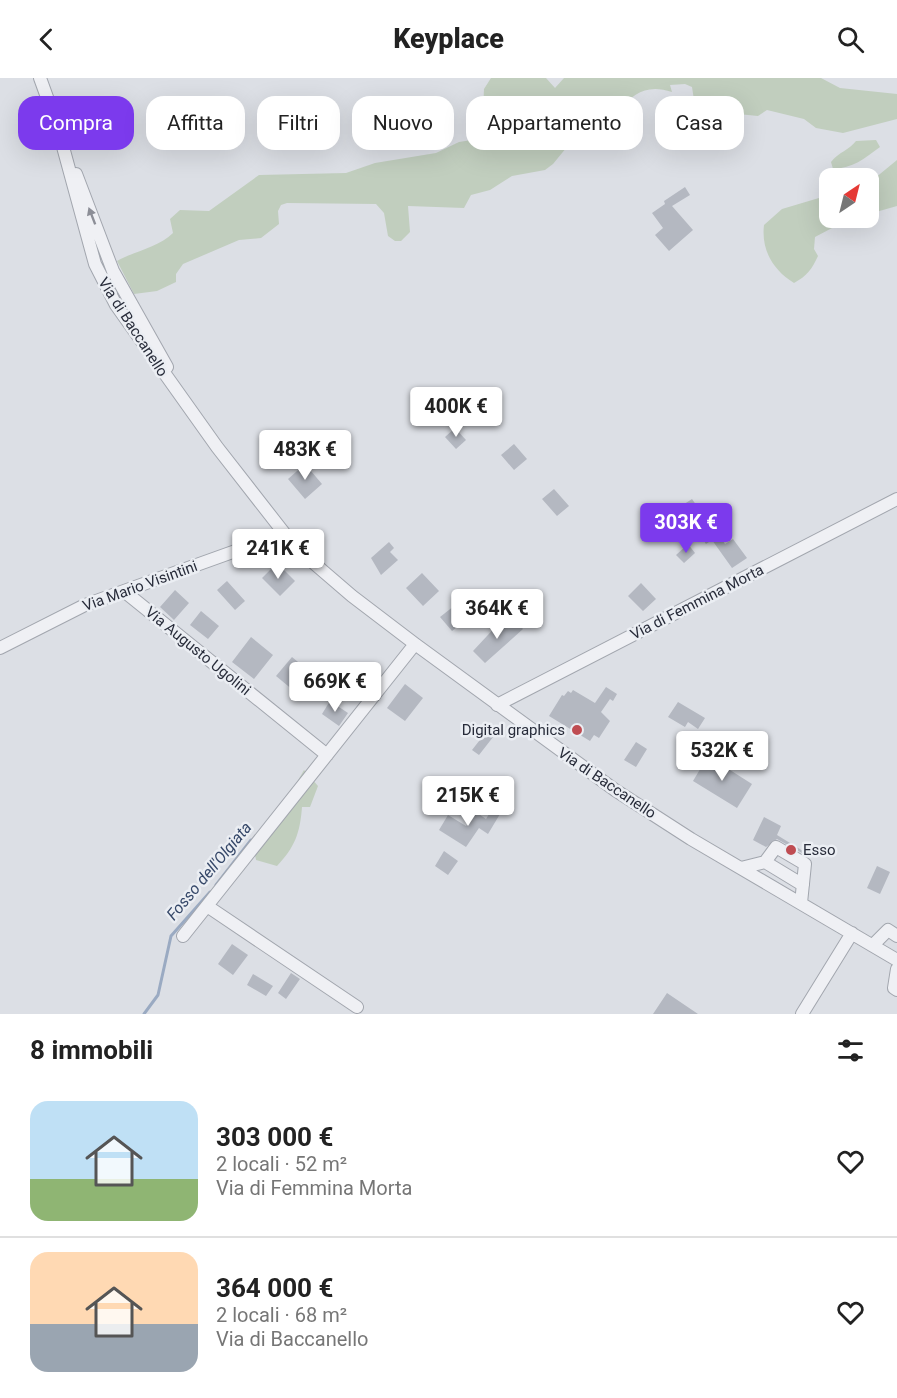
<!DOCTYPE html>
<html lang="it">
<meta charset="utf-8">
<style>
:root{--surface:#fff;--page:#f6f6f6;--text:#222;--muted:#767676;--line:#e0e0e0;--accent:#7c3aed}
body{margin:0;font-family:Roboto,sans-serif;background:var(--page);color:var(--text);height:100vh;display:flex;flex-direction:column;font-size:22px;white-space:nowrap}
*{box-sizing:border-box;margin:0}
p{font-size:20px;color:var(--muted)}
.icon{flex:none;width:33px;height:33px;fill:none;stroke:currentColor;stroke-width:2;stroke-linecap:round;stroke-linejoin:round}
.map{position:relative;height:936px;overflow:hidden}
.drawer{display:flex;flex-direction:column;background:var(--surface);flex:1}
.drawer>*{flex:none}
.guide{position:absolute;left:18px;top:18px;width:861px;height:54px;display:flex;gap:12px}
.needle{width:39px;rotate:35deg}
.tools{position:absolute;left:819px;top:90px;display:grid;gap:12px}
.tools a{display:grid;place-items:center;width:60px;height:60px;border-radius:12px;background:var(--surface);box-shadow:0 6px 24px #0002;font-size:30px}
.price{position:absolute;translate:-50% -51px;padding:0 14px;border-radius:6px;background:#fff;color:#222;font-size:20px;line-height:39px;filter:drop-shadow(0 2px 3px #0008)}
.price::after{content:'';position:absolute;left:50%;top:36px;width:18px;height:14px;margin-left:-9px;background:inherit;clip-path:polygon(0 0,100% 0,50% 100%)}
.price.current{background:var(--accent);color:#fff}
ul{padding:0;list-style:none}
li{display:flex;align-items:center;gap:18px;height:150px;padding:0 30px}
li+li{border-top:2px solid var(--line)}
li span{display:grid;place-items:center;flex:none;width:168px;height:120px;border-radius:18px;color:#555}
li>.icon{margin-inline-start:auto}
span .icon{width:72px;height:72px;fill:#fffc;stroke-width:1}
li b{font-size:26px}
h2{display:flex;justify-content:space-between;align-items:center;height:72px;padding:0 30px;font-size:26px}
.pill{padding:0 21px;border-radius:18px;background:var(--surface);box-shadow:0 6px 24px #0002;font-size:21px;line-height:54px}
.pill.current{background:var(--accent);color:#fff}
header{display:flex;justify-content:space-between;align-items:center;height:78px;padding:0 30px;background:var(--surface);font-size:27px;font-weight:800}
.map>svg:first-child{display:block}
.green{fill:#c1cebe}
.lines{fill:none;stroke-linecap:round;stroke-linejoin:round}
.stream{stroke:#9aaac2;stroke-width:3}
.building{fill:#b4b8c1}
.minor-casing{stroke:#a2a6ae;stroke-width:14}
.minor{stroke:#eff0f4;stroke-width:12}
.oneway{fill:#8c8e97}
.poi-dot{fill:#bf4c52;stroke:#ebeef3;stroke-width:2}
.labels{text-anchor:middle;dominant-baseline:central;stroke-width:5;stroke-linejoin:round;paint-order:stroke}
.street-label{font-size:15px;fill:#282c3a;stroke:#ebeef3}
.poi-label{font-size:15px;fill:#282c3a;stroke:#ebeef3;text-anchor:end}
.water-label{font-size:16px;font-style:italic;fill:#364869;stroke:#ebeef3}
</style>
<header><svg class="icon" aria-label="back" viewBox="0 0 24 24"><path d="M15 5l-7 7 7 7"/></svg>Keyplace<svg class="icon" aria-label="search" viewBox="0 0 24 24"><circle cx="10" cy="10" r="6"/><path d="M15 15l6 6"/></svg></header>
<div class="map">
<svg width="897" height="936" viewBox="0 0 897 936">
<rect width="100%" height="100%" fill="#dcdfe5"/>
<!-- green -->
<path class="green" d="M491 0H546L555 10 564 0H821L840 10 897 16V41L843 55 816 50 804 41 767 32 758 38 738 36 739 49 722 48 694 22 692 9 685 6 670 7 672 14C647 6 634 15 619 32L603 29 594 36 553 86 545 92 512 98 490 112 471 117 464 130 408 128 410 154 401 163H395L388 158 384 135 376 126 287 125 281 127 278 133 279 146 261 160 239 162 183 186 176 196V204L157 213 134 216 117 183C135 173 159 169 173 155L170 141 180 132 209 133 259 97 346 95 375 85 436 75 459 64 484 60 495 46 483 32 484 11Z
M876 62 880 69C864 81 853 90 833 91L831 84C839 74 849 72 856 63Z
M897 82V128L869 136V105Z
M829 117 830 140H851L815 159 814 171 818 178C812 191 807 198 794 205 773 192 761 172 764 147L782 131Z
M304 692 318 708 310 729H302C300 755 295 769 277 788L256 782 253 766 279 735Z"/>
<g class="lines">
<!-- stream -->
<path class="stream" d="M216 807 251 762
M144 936 158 917 171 858 210 814"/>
</g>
<!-- building -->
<path class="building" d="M685 109 690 117 672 128 693 152 669 173 655 157 663 150 652 135 665 126 664 123Z
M477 322 489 337 475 348 463 334Z
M455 350 466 362 456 371 445 359Z
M514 366 527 381 514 392 501 377Z
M305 386 322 406 305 421 288 401Z
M554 411 569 428 557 438 542 421Z
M692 421 699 431 685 440 678 430Z
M713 448 725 466 733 461 747 480 732 490 712 462 706 466 700 457Z
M389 464 394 470 390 474 398 482 381 497 371 480Z
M688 466 695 475 684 485 676 477Z
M277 485 295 503 280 518 262 500Z
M422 495 439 513 423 528 406 510Z
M227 503 245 523 235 532 217 512Z
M641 505 656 521 643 533 628 518Z
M175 512 189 525 174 542 160 529Z
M454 528 466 542 452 553 440 539Z
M201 533 219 548 208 561 190 547Z
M514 541 523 551 485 585 473 573 500 544 505 549Z
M251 559 273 577 254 601 232 584Z
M292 579 321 603 305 622 276 598Z
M405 606 423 620 405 643 387 630Z
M606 609 617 616 613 623 610 621 601 634 610 643 599 660 594 657 590 663 549 638 562 617 564 618 568 613 571 615 573 612 595 625Z
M330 623 348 635 339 648 322 636Z
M678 624 705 640 698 651 688 644 685 649 668 639Z
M490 649 497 654 479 677 472 672Z
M636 664 647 671 636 689 624 682Z
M708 678 752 706 737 730 693 703Z
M492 731 500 736 488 756 479 750 466 769 439 752 448 737 466 748 476 734 486 741Z
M764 739 781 748 777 757 803 773 802 775 777 761 766 769 753 762Z
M444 773 458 783 448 797 435 788Z
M877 788 890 794 880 816 867 810Z
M232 866 248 877 233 897 218 886Z
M291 895 300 901 286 921 278 915Z
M253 896 273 908 266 918 247 907Z
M667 915 698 936H653Z"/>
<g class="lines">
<!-- minor casing -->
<g class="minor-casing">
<path id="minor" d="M40 0 60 55
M57 47 95 186 116 227 217 369 295 469 352 518 415 566 615 712 691 761 897 882
M76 96 113 193 167 289
M125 514 327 677
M0 570 85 527 283 456
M497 627 897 421
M765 784 803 807
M741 790 765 784 776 769 805 786 801 825
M207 828 357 929
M183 858 415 566
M873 867 888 852 897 858
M897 891 894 910 897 912
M802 936 852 855"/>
</g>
<!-- minor -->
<use href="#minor" class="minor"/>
</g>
<!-- one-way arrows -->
<defs><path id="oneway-solid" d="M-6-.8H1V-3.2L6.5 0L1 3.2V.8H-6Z" transform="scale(1.5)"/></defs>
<use class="oneway" href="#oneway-solid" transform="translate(92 138) rotate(-111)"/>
<!-- markers -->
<g class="poi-dot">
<circle cx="577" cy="652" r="6"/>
<circle cx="791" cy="772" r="6"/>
</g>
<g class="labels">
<!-- street labels -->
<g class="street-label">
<text transform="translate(133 249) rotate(57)">Via di Baccanello</text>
<text transform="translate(140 508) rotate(-20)">Via Mario Visintini</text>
<text transform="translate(697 524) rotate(-27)">Via di Femmina Morta</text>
<text transform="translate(198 573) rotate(39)">Via Augusto Ugolini</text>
<text transform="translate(607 705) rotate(34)">Via di Baccanello</text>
</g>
<!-- poi labels -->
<g class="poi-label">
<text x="565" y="652">Digital graphics</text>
<text x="803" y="772" text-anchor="start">Esso</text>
</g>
<!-- water labels -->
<g class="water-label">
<text transform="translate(209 793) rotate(-50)">Fosso dell'Olgiata</text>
</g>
</g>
</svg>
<div class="tools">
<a><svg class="needle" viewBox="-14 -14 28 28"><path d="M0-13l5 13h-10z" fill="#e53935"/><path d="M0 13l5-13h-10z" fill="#767676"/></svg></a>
</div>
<b class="price" style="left:456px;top:360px">400K €</b>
<b class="price" style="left:305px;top:403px">483K €</b>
<b class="price current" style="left:686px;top:476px">303K €</b>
<b class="price" style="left:278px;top:502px">241K €</b>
<b class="price" style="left:497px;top:562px">364K €</b>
<b class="price" style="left:335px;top:635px">669K €</b>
<b class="price" style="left:722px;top:704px">532K €</b>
<b class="price" style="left:468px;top:749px">215K €</b>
<div class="guide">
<a class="pill current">Compra</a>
<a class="pill">Affitta</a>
<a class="pill">Filtri</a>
<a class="pill">Nuovo</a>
<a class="pill">Appartamento</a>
<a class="pill">Casa</a>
</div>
</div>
<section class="drawer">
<h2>8 immobili<svg class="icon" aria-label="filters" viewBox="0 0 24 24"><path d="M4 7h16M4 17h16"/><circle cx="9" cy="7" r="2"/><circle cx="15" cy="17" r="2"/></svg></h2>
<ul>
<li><span style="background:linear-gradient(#bfe0f5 65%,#8fb573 0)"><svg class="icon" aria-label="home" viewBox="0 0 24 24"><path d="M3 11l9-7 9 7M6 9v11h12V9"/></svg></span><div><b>303 000 €</b><p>2 locali · 52 m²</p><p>Via di Femmina Morta</p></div><svg class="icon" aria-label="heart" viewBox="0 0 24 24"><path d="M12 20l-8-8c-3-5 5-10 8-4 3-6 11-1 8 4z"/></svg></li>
<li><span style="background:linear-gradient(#ffd9b3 60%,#9aa5b1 0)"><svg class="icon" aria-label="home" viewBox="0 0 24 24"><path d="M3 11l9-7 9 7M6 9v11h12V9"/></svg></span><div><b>364 000 €</b><p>2 locali · 68 m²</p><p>Via di Baccanello</p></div><svg class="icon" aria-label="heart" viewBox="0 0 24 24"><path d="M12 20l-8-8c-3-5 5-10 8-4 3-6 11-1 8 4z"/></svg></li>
</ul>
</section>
